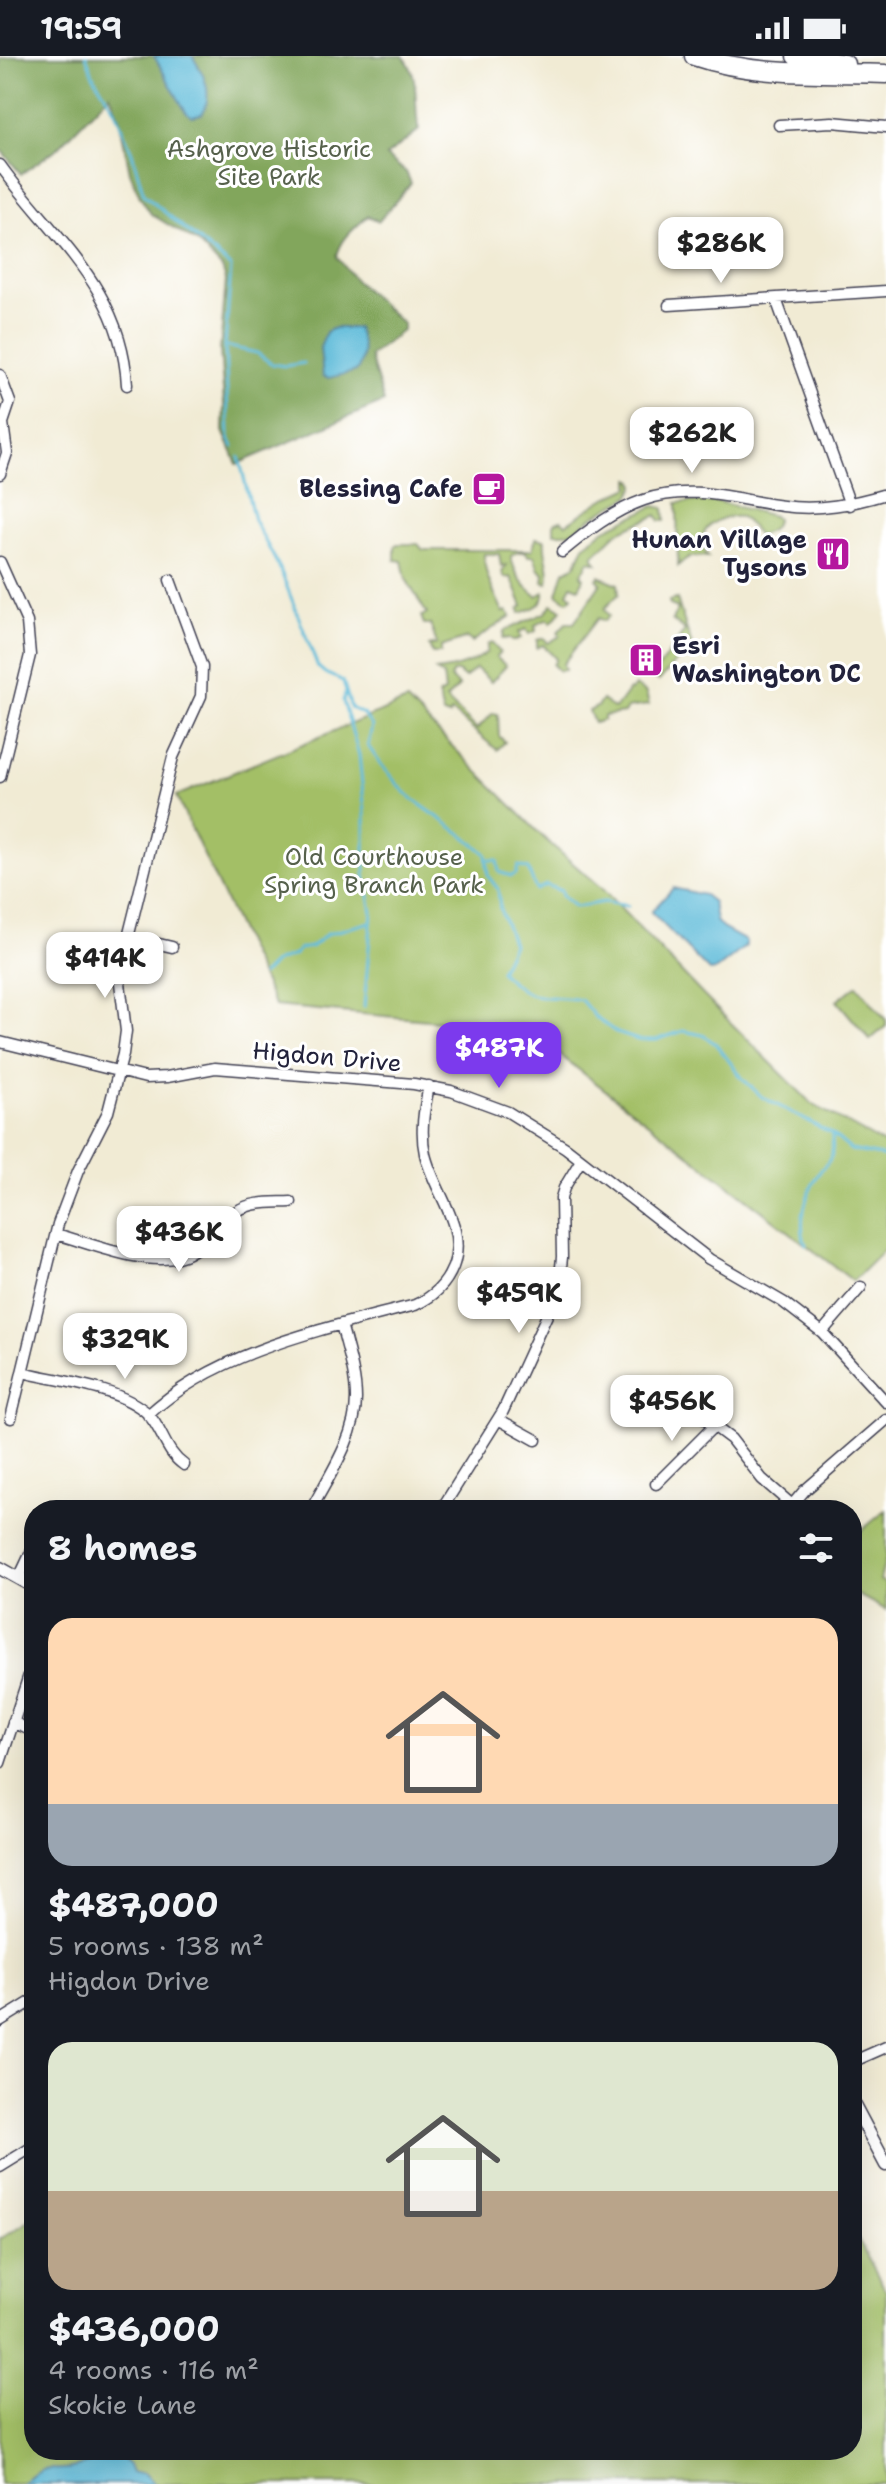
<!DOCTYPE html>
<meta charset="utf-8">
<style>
:root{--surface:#171b24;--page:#242831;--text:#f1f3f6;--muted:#9ea1a6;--accent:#7c3aed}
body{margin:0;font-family:"Shantell Sans",sans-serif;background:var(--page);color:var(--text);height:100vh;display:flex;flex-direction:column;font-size:30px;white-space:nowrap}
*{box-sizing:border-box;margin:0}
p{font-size:26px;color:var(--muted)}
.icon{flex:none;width:44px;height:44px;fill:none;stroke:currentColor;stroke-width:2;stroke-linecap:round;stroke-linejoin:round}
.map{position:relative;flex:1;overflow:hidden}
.drawer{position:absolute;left:24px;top:1444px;width:838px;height:960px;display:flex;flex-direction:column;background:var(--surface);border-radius:32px;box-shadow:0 8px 32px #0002}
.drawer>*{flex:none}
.price{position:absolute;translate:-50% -68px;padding:0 18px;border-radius:16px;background:#fff;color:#222;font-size:26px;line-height:52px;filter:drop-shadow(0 2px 4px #0008)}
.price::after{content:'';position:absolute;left:50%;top:48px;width:24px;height:18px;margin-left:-12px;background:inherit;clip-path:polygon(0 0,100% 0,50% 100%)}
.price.on{background:var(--accent);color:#fff}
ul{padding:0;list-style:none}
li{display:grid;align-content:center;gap:16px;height:424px;padding:0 24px}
li span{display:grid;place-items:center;height:248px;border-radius:24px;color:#555}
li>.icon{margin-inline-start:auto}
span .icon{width:144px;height:144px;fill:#fffc;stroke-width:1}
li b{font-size:34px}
h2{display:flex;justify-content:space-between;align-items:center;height:96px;padding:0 24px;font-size:34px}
.status{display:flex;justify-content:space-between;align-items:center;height:56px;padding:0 40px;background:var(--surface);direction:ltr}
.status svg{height:22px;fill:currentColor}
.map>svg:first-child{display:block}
.green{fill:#a3bf66;stroke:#627050;stroke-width:2}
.forest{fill:#82a65b;stroke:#52644b;stroke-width:2}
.water{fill:#5ab9d8;stroke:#3e6e8a;stroke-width:2}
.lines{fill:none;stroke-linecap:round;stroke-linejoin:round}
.stream{stroke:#5ab9d8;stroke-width:3}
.minor-casing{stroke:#414052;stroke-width:13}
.tertiary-casing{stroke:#414052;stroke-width:15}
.motorway-casing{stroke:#414052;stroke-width:21}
.minor{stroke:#fff;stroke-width:10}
.tertiary{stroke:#fff;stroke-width:12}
.motorway{stroke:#fff;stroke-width:18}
.labels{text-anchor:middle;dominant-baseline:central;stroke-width:6;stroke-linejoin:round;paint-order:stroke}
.park-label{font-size:24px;fill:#56614c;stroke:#fff}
.poi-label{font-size:24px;font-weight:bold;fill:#22223b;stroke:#fff;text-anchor:end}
.street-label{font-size:24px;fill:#22223b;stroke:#fff}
</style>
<div class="status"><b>19:59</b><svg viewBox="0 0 49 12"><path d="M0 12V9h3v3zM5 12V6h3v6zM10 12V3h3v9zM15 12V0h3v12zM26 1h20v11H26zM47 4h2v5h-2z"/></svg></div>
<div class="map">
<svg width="886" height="2428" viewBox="0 0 886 2428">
<rect width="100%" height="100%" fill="#fff"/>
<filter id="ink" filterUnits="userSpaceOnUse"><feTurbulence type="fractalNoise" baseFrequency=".0125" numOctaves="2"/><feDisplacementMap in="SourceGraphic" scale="16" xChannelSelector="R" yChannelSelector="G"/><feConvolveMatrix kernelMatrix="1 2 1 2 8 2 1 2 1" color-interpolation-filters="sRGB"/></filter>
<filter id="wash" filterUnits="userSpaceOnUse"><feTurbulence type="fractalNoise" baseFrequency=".006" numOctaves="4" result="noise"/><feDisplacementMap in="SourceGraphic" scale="32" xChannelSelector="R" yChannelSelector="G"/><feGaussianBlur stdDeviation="1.8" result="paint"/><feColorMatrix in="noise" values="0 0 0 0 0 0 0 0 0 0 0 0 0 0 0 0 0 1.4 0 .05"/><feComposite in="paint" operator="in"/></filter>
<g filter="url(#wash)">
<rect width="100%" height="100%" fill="#f1ebd4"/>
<!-- green -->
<path class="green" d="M630 423 634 425 635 430 630 440 594 460 571 477H554V467L561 464 566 468 602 444 630 431Z
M700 445 719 446 773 460 776 463C775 475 768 476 757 480L753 472 741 461C716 458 691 476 708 501 695 499 687 500 678 510L677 447Z
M654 450 664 452 665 465H660L657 459 618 476 593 500 597 507 589 505 581 519 584 522 579 532 572 529 568 537 572 540 570 544 567 545 557 538 564 515 575 510 584 490 605 473Z
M536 482 545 484C543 500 552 511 548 527L543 526 544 518 539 514 534 500H528L526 496H518L511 500C514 518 523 530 537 540L544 536C546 548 531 554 520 557L519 553 523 550 511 521 505 522 502 516 507 509 501 510 499 498H484C484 521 495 537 503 556L507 555 511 560 472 586 467 582 441 591V597H432L429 590 437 588 430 568H424L421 560 427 558 406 523 402 505 395 504V491L397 488H418L423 494H532Z
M599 520 618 528 619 538 604 553 609 560 604 565 598 562 563 608 565 614 559 615 553 609 556 603 543 589 537 592V584L544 582 548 587 560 580 558 576 566 567H574L601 527 597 523Z
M677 543 694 596 689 602 682 599 659 625 648 617 650 612 656 615 685 574 672 564 678 552 670 549 669 545Z
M552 548 562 554 551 567 548 563 535 569 536 575 529 578 526 573 519 576 521 582 513 585 509 582 503 583 504 575 545 557Z
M492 586 500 597 496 601 506 610 491 626 476 612 465 622 458 616H453L450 622 459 630 446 643 477 673 493 657 498 658 499 680 505 686 497 694 452 656 449 660 443 658 438 639 445 636 443 619 436 615C453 613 473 608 487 596V589Z
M635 630 646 637 649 649 627 652 624 657 604 660V664L594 667 589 655 597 651 602 644 615 653 629 634 631 635Z
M407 645 545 783 601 832 703 939 812 1048 886 1089V1192L853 1225 526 973 275 950 176 740Z
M857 929 886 964V970L870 984 837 945Z
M886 1454V1501L880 1524 886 1528V1554L852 1536V1482Z
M34 2162V2394H852V2172L886 2235V2428H0V2183Z"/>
<!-- forest -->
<path class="forest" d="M14 0H403C421 19 413 50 419 74L386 100 406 116 411 127 379 165 368 160C355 172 340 183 337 201L356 225 403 268V274L370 300 384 346 237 408 223 375 224 348 220 295 226 224 222 212 198 187 151 158 140 141 130 117 119 62 110 38 58 92 21 118 0 93V3Z"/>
<!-- water -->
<path class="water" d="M154 0H192C204 18 214 37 202 58L191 60 186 56Z
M334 272H357C363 288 366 299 357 315L329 322 323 320 320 292 326 276Z
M673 832 704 839 713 846 716 865 722 872 746 885V890L716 914 709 915 651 856Z
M106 2399H118L129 2409 132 2417H143L155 2428H23C46 2404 52 2418 76 2411 86 2409 96 2402 106 2399Z"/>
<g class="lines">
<!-- stream -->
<path class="stream" d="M86 0 93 19 115 55 132 97 144 139 231 211 225 290 229 382 233 391
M225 290 257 297 272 308 285 310 304 307
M239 401 254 464 280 513 318 611 325 617 343 625 351 652 363 658 372 670 368 690C381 709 396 729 414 744 438 762 463 777 486 798L488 820 498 833 500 853 513 888 500 915C534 950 539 937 581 944L596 962 617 977 638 984H656L683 975 703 979 716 988 743 1023 762 1041 832 1078 851 1094 886 1101
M346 635 343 645 359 699 365 758V819L372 856 364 951
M487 804H497L499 816 511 820 516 818 518 810 528 813 536 834 546 829 561 835 562 840 575 851 604 846 628 850
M262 919 275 906 294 899 299 893 311 891 327 878 370 866
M806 1189C797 1166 806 1138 819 1117 823 1110 831 1106 832 1097 833 1091 832 1084 832 1078"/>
</g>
</g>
<g filter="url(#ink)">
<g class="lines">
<!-- minor casing -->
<g class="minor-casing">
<path id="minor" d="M779 69 832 66 886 71
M0 109C52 182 122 231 127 329
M776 243 850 449
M669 249 886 235
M0 319 10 346 3 367 7 397 0 418
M562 496C587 475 613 455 644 444 692 427 736 444 783 450 819 455 852 448 886 438
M0 506 27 566 30 599 0 721
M129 881 172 891
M0 986 146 1022 167 1021 215 1012 414 1028 451 1035 508 1056 566 1092 709 1203 783 1246 822 1276 886 1346
M56 1178C89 1187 145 1210 178 1201 205 1194 214 1169 237 1155 253 1145 273 1147 291 1146
M822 1276 861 1231
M22 1316C59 1325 121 1332 148 1358 163 1374 165 1396 184 1409
M659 1329 731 1383 762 1423 792 1449
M148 1359C218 1294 325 1273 415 1249 433 1241 446 1229 453 1211 468 1170 434 1137 425 1098 420 1075 424 1053 429 1030
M11 1362 58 1168 78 1115 108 1056 123 998 126 975 120 927 121 910 173 701 201 640 202 611 170 524
M498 1363 536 1384
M656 1428 714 1370
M50 1454 51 1453
M311 1454C328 1421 356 1382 356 1343 356 1318 347 1292 341 1268
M441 1454 503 1355 548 1257 560 1221 562 1201 561 1142 564 1132 581 1104
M788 1454 804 1435 886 1364
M19 1522 34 1490
M13 1666 34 1676
M0 1707 34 1604
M0 1965 34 1944
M852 2006 886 1991
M0 2111 34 2090"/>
</g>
<!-- tertiary casing -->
<g class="tertiary-casing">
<path id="tertiary" d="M0 1512 34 1531
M852 2045 886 2109"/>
</g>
<!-- motorway casing -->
<g class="motorway-casing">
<path id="motorway" d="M694 0C755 21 823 16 886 18
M796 0 845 8"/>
</g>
<!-- minor -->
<use href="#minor" class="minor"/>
<!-- tertiary -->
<use href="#tertiary" class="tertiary"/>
<!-- motorway -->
<use href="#motorway" class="motorway"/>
</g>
</g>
<!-- icons -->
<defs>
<g id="cafe-square" transform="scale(1.8)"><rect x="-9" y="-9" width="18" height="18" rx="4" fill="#b5179e" stroke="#fff"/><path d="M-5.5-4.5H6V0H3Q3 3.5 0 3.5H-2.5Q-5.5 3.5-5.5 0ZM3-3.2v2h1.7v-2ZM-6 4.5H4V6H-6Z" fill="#fff"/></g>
<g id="restaurant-square" transform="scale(1.8)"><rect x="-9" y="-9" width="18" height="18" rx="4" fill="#b5179e" stroke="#fff"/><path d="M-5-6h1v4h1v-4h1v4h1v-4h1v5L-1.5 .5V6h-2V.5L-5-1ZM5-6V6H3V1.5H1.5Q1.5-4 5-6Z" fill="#fff"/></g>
<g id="building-square" transform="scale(1.8)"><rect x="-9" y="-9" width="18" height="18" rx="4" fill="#b5179e" stroke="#fff"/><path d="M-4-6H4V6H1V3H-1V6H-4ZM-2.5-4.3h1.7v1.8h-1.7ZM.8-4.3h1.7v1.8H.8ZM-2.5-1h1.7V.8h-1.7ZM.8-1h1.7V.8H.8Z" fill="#fff"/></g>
</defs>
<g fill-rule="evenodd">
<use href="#cafe-square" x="489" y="433"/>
<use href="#restaurant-square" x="833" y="498"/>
<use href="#building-square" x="646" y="604"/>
</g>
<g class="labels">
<!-- park labels -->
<g class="park-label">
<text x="269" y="93">Ashgrove Historic<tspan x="269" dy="28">Site Park</tspan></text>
<text x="374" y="801">Old Courthouse<tspan x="374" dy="28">Spring Branch Park</tspan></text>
</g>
<!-- poi labels -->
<g class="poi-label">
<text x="463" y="433">Blessing Cafe</text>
<text x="807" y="484">Hunan Village<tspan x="807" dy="28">Tysons</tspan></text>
<text x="672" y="590" text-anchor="start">Esri<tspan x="672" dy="28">Washington DC</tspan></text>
</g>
<!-- street labels -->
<g class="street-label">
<text transform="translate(327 1001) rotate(5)">Higdon Drive</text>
</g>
</g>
</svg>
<b class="price" style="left:721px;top:229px">$286K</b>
<b class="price" style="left:692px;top:419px">$262K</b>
<b class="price" style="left:105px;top:944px">$414K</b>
<b class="price on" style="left:499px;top:1034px">$487K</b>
<b class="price" style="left:179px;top:1218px">$436K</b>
<b class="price" style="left:519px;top:1279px">$459K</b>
<b class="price" style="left:125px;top:1325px">$329K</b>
<b class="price" style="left:672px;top:1387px">$456K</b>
<section class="drawer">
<h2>8 homes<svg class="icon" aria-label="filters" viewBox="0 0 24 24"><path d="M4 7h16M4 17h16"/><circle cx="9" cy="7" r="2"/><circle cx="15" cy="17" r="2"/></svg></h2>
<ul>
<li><span style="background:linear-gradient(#ffd9b3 75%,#9aa5b1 0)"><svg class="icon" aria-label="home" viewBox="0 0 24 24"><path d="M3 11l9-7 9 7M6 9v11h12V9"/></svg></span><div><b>$487,000</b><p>5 rooms · 138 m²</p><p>Higdon Drive</p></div></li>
<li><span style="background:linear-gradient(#dfe7d0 60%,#b9a48a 0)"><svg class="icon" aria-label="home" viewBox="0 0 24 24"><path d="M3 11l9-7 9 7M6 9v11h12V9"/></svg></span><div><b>$436,000</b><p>4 rooms · 116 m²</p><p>Skokie Lane</p></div></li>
</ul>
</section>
</div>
